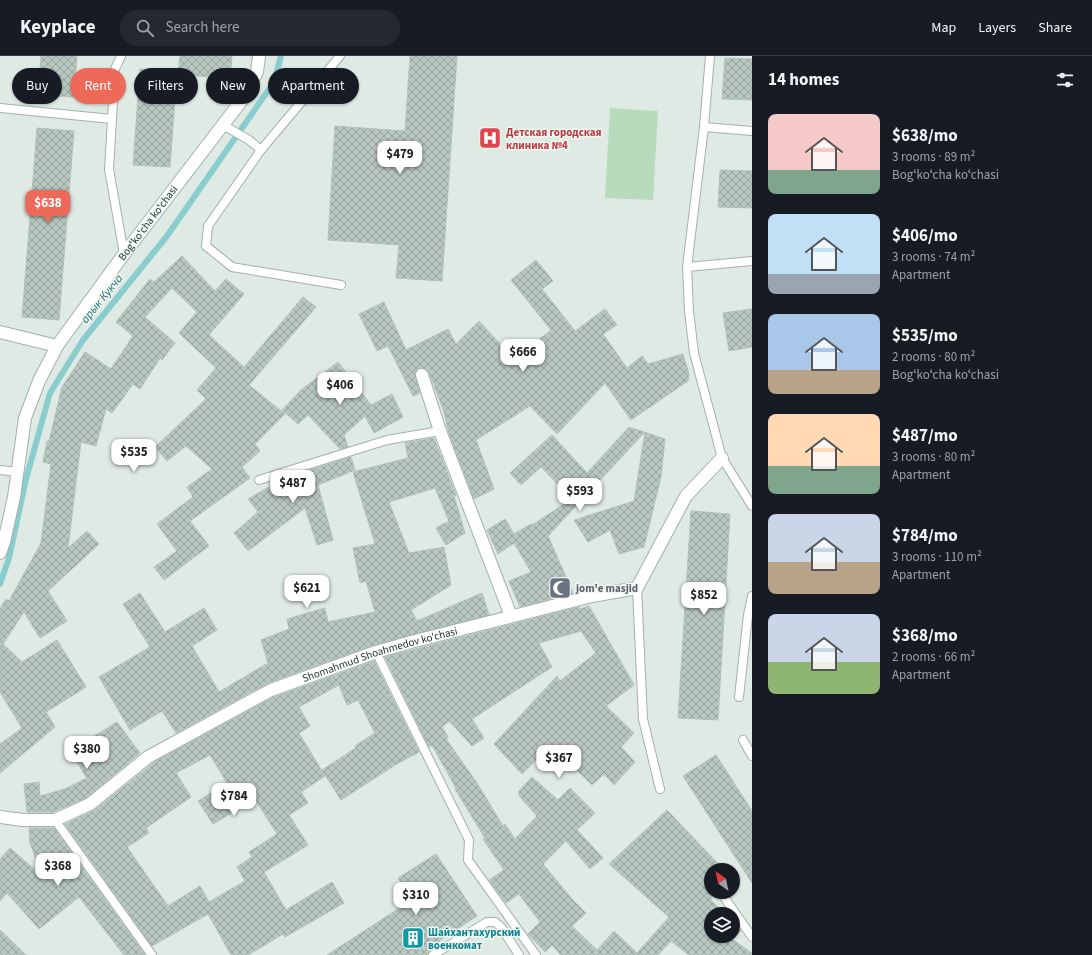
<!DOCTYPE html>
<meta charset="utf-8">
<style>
:root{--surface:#171b24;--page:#242831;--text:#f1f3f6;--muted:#9ea1a6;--line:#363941;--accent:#ed6a5a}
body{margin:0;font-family:"Source Sans 3",sans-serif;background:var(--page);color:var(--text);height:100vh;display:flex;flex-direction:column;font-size:15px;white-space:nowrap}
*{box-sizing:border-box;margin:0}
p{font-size:13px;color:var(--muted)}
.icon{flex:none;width:22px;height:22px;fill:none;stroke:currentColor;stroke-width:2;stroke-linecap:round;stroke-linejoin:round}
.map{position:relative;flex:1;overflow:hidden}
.side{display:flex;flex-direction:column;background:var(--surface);width:340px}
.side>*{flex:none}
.guide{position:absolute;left:12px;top:12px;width:380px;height:36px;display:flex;gap:8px}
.needle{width:26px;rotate:327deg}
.buttons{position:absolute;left:704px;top:807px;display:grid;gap:8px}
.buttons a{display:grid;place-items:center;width:36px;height:36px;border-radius:50%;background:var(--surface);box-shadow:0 1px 3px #0004;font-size:20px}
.price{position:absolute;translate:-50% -34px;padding:0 9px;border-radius:8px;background:#fff;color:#222;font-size:13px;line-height:26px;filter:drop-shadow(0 1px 2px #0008)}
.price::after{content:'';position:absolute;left:50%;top:24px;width:12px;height:9px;margin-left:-6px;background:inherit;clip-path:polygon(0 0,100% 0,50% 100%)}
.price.active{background:var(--accent);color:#fff}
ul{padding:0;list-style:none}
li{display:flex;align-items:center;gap:12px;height:100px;padding:0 16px}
li span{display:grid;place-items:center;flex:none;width:112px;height:80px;border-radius:8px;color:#555}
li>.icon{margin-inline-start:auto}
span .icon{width:48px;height:48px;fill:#fffc;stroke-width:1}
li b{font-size:17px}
h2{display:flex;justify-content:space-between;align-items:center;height:48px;padding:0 16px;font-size:17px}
.chip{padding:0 14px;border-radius:18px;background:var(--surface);box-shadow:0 1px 3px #0004;font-size:14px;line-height:36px}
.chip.active{background:var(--accent);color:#fff}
header{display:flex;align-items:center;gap:24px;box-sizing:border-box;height:56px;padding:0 20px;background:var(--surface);border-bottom:1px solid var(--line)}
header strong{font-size:19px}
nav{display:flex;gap:22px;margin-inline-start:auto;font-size:14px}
.search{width:280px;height:36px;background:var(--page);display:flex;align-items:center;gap:10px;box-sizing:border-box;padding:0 14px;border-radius:22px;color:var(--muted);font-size:15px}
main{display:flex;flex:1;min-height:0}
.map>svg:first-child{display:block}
.green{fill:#b9dbbd}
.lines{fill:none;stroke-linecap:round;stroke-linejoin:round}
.stream{stroke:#89cdce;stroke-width:6}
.building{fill:url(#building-cross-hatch);stroke:#b2c3ba;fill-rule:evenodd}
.lane-casing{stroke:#a2b1aa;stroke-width:10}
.street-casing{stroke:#a2b1aa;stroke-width:14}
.lane{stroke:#fff;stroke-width:8}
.street{stroke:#fff;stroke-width:12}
.labels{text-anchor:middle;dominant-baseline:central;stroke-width:3;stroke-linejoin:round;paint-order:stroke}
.health-label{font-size:11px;font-weight:bold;fill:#be3a42;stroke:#f0f7f2;text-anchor:start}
.street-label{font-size:11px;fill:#21392f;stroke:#f0f7f2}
.worship-label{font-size:11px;font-weight:bold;fill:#5b616d;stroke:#f0f7f2;text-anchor:start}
.culture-label{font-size:11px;font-weight:bold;fill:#0d838f;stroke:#f0f7f2;text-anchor:start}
.water-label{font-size:12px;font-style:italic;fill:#1e7073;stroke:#f0f7f2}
</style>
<header>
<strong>Keyplace</strong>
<div class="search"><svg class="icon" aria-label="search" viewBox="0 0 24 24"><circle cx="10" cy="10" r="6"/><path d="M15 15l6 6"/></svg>Search here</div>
<nav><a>Map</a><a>Layers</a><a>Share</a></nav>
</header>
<main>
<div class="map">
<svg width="752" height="899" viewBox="0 0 752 899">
<defs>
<pattern id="building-cross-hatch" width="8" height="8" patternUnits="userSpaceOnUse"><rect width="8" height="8" fill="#b8c7bf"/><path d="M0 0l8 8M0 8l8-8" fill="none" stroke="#95a39c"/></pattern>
</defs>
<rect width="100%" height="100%" fill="#dfeae4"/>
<!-- green -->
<path class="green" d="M610 52 658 55 653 144 605 142Z"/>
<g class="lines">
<!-- stream -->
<path class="stream" d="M0 528 9 502 26 423 50 337 83 284 167 180 274 26 281 0"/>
</g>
<!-- building -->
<path class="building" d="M41 0H77L74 41 38 39Z
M180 0H232L230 23 178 18Z
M410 0H457L442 225 396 222 399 189 328 184 335 70 405 75Z
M725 2 752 3V44L722 43Z
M140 13 177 15 170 111 133 109Z
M37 72 74 75 59 264 22 261Z
M720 114 752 115V152L718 151Z
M182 200 215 235 226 223 244 238 209 279 244 311 303 241 316 251 249 329 285 358 255 388 260 395 242 411 250 422 190 465 209 490 164 524 154 511 177 495 157 468 193 441 187 431 212 413 186 390 167 405 155 391 206 343 197 334 216 312 179 277 197 256 172 232 145 261 175 287 162 304 160 302 140 333 133 328 112 357 106 353 96 390 81 386 68 492 87 475 99 488 48 535 67 565 40 582 24 556 3 588 22 606 57 584 86 631 46 656 55 671 0 717V688L22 672 0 636V553L6 543 9 545 41 487 51 408 43 406 47 385H49L62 331 85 296 111 313 133 280 116 266 150 223 154 226Z
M536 204 553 225 542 233 575 275 605 253 617 269 603 278 627 312 642 300 648 308 683 298 689 318 688 325 631 364 605 327 557 378 530 350 476 384 494 433 474 443 449 378 444 356 429 316 423 312H419L416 314 415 321 420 337 413 340 388 290 377 295 359 258 384 246 406 294 448 273 456 288 479 265 514 303 551 274 511 224Z
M752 253V291L729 295 723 257Z
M338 306 371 349 392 338 403 361 374 377 365 360 344 379 348 391 340 393 308 359 298 368 282 354 301 334Z
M629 371 665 383 661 421 644 491 619 498 610 474 588 486 574 464 634 445 645 376 548 480 573 537 520 551 509 525 531 516 514 487 498 498 487 474 505 463 514 478 531 468 532 469 572 443 541 411 521 429 510 417 552 379 587 417Z
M434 382 456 439 454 440 465 477 446 489 436 472 449 465 435 432 389 446 409 497 444 491 451 529 411 554 417 565 482 537 489 559 374 589 268 627 176 677 162 655 130 674 99 621 150 591 123 548 140 537 165 576 204 552 217 574 192 590 219 636 268 607 261 584 289 573 287 563 325 552 328 566 375 556 366 525 360 527 353 492 375 488 353 416 408 402 405 387Z
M351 401 355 414 318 429 333 484 317 489 305 452 248 495 234 477 258 456 248 443 285 422Z
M691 455 730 458 718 664 678 662Z
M589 550 634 629 606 650 634 677 621 691 635 706 614 729 604 718 592 729 551 689 522 718 494 688 557 620 560 625 596 597 581 575 539 587 552 611 472 663 484 682 472 690 449 665 442 671 448 681 446 683 477 727 503 770 505 768 515 783 537 760 519 740V735L532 721 558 744 570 732 595 757 577 774 603 802 590 813 566 785 543 808 572 843 586 857 572 870 597 894 614 875 637 897 669 861 609 808 667 754 724 814H711V844L725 858H711V880H733V866L741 875 732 883 752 897V899H689L671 885 658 899H561L552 889 545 896 528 878 540 866 519 838 506 847 489 824 504 814 483 783 485 782 455 733 456 732 432 689 429 691 385 601 579 551 580 553Z
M374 605 419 696 395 709 341 744 322 714 356 692 355 690 375 677 358 644 347 649 339 629 299 651 310 670 299 677 325 720 301 736 308 747 289 759 308 789 264 816 286 854 332 826 344 847 285 881 283 878 248 899H231L208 858 152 890 65 768 95 754 156 705 274 641ZM210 699 227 727 198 745 213 768 255 743 277 778 249 796 252 801 237 811 245 825 209 846 200 830 168 850 127 791 149 777 146 772 191 741 176 717Z
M117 666 140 697 86 742 53 756H27L24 728 39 726 40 740 65 733 87 722 71 697 94 684 93 681Z
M716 699 752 755V827L683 720Z
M29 772H54L145 899H124L79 841 39 873 7 837 0 845V803L10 792 42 820 30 787Z
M436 798 477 860 439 885 441 888 430 895 428 899H327L412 844 398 822Z
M0 874 26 899H0Z"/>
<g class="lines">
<!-- lane casing -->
<g class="lane-casing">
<path id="lane" d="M340 0 261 94 208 170 206 190 232 211 341 229
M710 0 704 71 687 211 689 255 694 297 722 402 752 450
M0 52 112 63 109 113 124 198
M112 63 115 13 121 0
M223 69 249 84 261 94
M704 71 752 75
M687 211 752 205
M0 414 17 416
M259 424 387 384 440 375
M637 532 643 663 660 733
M376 596 469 784 468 804 536 899
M739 641 748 559 752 540
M743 684 752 700
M55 764 152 899
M724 841 752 881
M433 899 487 866H495L501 871 519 899"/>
</g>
<!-- street casing -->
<g class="street-casing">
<g id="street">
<path d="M0 276 57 290"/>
<path d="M422 319 440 375 511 560"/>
<path d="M0 497 4 486 14 441 25 362 39 325 57 290 124 198 242 44 257 16 259 0"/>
<path id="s1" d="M0 761 23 764H55L90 748 148 701 271 634 376 596 411 586 592 540 637 532 686 440 722 402"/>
</g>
</g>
<!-- lane -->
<use href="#lane" class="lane"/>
<!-- street -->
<use href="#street" class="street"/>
</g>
<!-- icons -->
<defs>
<g id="hospital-square" transform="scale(1.15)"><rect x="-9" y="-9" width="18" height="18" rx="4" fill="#e0444e" stroke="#f0f7f2"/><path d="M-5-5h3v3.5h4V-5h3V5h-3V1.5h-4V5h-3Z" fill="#fff"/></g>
<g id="mosque-square" transform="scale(1.15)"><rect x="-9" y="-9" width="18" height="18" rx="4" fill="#6b7280" stroke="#f0f7f2"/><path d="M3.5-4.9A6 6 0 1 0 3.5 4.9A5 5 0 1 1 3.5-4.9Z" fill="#fff"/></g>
<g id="building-square" transform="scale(1.15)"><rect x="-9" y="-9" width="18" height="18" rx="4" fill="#0f9aa8" stroke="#f0f7f2"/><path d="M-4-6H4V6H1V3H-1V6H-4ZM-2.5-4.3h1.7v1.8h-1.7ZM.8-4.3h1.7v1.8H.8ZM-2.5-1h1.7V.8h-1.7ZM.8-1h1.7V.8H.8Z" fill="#fff"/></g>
</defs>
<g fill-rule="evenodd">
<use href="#hospital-square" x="490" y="82"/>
<use href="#mosque-square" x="560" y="532"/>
<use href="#building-square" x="413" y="882"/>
</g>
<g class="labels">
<!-- health labels -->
<g class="health-label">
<text x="506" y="76">Детская городская<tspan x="506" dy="13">клиника №4</tspan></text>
</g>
<!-- street labels -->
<g class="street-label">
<text transform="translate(148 167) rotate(-53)">Bogʻkoʻcha koʻchasi</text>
<text stroke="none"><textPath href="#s1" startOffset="423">Shomahmud Shoahmedov ko'chasi</textPath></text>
</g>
<!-- worship labels -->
<g class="worship-label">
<text x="576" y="532">jom'e masjid</text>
</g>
<!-- culture labels -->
<g class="culture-label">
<text x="428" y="876">Шайхантахурский<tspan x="428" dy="13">военкомат</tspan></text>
</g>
<!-- water labels -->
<g class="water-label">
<text transform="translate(102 243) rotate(-51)">арык Кукча</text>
</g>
</g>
</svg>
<div class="buttons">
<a><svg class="needle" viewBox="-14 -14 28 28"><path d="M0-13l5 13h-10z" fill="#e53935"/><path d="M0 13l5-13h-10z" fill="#9ea1a6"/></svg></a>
<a><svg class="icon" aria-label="layers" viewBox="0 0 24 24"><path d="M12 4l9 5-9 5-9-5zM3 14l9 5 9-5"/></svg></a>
</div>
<b class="price" style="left:400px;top:119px">$479</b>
<b class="price active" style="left:48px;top:168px">$638</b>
<b class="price" style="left:523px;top:317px">$666</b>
<b class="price" style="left:340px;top:350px">$406</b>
<b class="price" style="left:134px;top:417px">$535</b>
<b class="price" style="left:293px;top:448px">$487</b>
<b class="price" style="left:580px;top:456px">$593</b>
<b class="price" style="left:307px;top:553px">$621</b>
<b class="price" style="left:704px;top:560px">$852</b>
<b class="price" style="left:87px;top:714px">$380</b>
<b class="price" style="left:559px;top:723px">$367</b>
<b class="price" style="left:234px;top:761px">$784</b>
<b class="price" style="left:58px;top:831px">$368</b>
<b class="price" style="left:416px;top:860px">$310</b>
<div class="guide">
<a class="chip">Buy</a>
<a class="chip active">Rent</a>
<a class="chip">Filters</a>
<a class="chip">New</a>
<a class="chip">Apartment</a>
</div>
</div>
<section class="side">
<h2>14 homes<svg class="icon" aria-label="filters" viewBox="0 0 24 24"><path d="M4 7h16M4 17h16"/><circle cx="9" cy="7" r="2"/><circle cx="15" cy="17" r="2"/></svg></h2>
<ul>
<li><span style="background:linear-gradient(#f6c9c9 70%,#7fa58c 0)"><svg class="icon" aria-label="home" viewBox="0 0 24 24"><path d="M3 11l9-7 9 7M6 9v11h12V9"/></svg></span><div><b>$638/mo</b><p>3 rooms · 89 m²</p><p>Bogʻkoʻcha koʻchasi</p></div></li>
<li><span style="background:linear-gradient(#bfe0f5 75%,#9aa5b1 0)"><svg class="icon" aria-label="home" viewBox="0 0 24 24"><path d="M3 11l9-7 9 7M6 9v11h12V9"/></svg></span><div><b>$406/mo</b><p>3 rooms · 74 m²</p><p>Apartment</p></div></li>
<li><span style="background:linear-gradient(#a9c7e8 70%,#b9a48a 0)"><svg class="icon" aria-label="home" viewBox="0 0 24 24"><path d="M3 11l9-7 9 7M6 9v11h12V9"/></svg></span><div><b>$535/mo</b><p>2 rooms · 80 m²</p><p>Bogʻkoʻcha koʻchasi</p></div></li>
<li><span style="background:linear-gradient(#ffd9b3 65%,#7fa58c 0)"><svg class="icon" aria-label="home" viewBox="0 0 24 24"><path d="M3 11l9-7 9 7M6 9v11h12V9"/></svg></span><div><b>$487/mo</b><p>3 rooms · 80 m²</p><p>Apartment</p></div></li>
<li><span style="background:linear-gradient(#c9d6e8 60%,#b9a48a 0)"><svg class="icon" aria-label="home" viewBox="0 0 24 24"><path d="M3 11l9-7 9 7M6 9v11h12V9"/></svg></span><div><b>$784/mo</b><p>3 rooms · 110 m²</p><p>Apartment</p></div></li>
<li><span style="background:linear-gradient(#c9d6e8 60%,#8fb573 0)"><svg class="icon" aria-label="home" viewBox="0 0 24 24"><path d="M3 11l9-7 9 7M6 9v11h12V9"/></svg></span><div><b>$368/mo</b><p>2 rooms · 66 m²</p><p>Apartment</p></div></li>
</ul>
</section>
</main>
